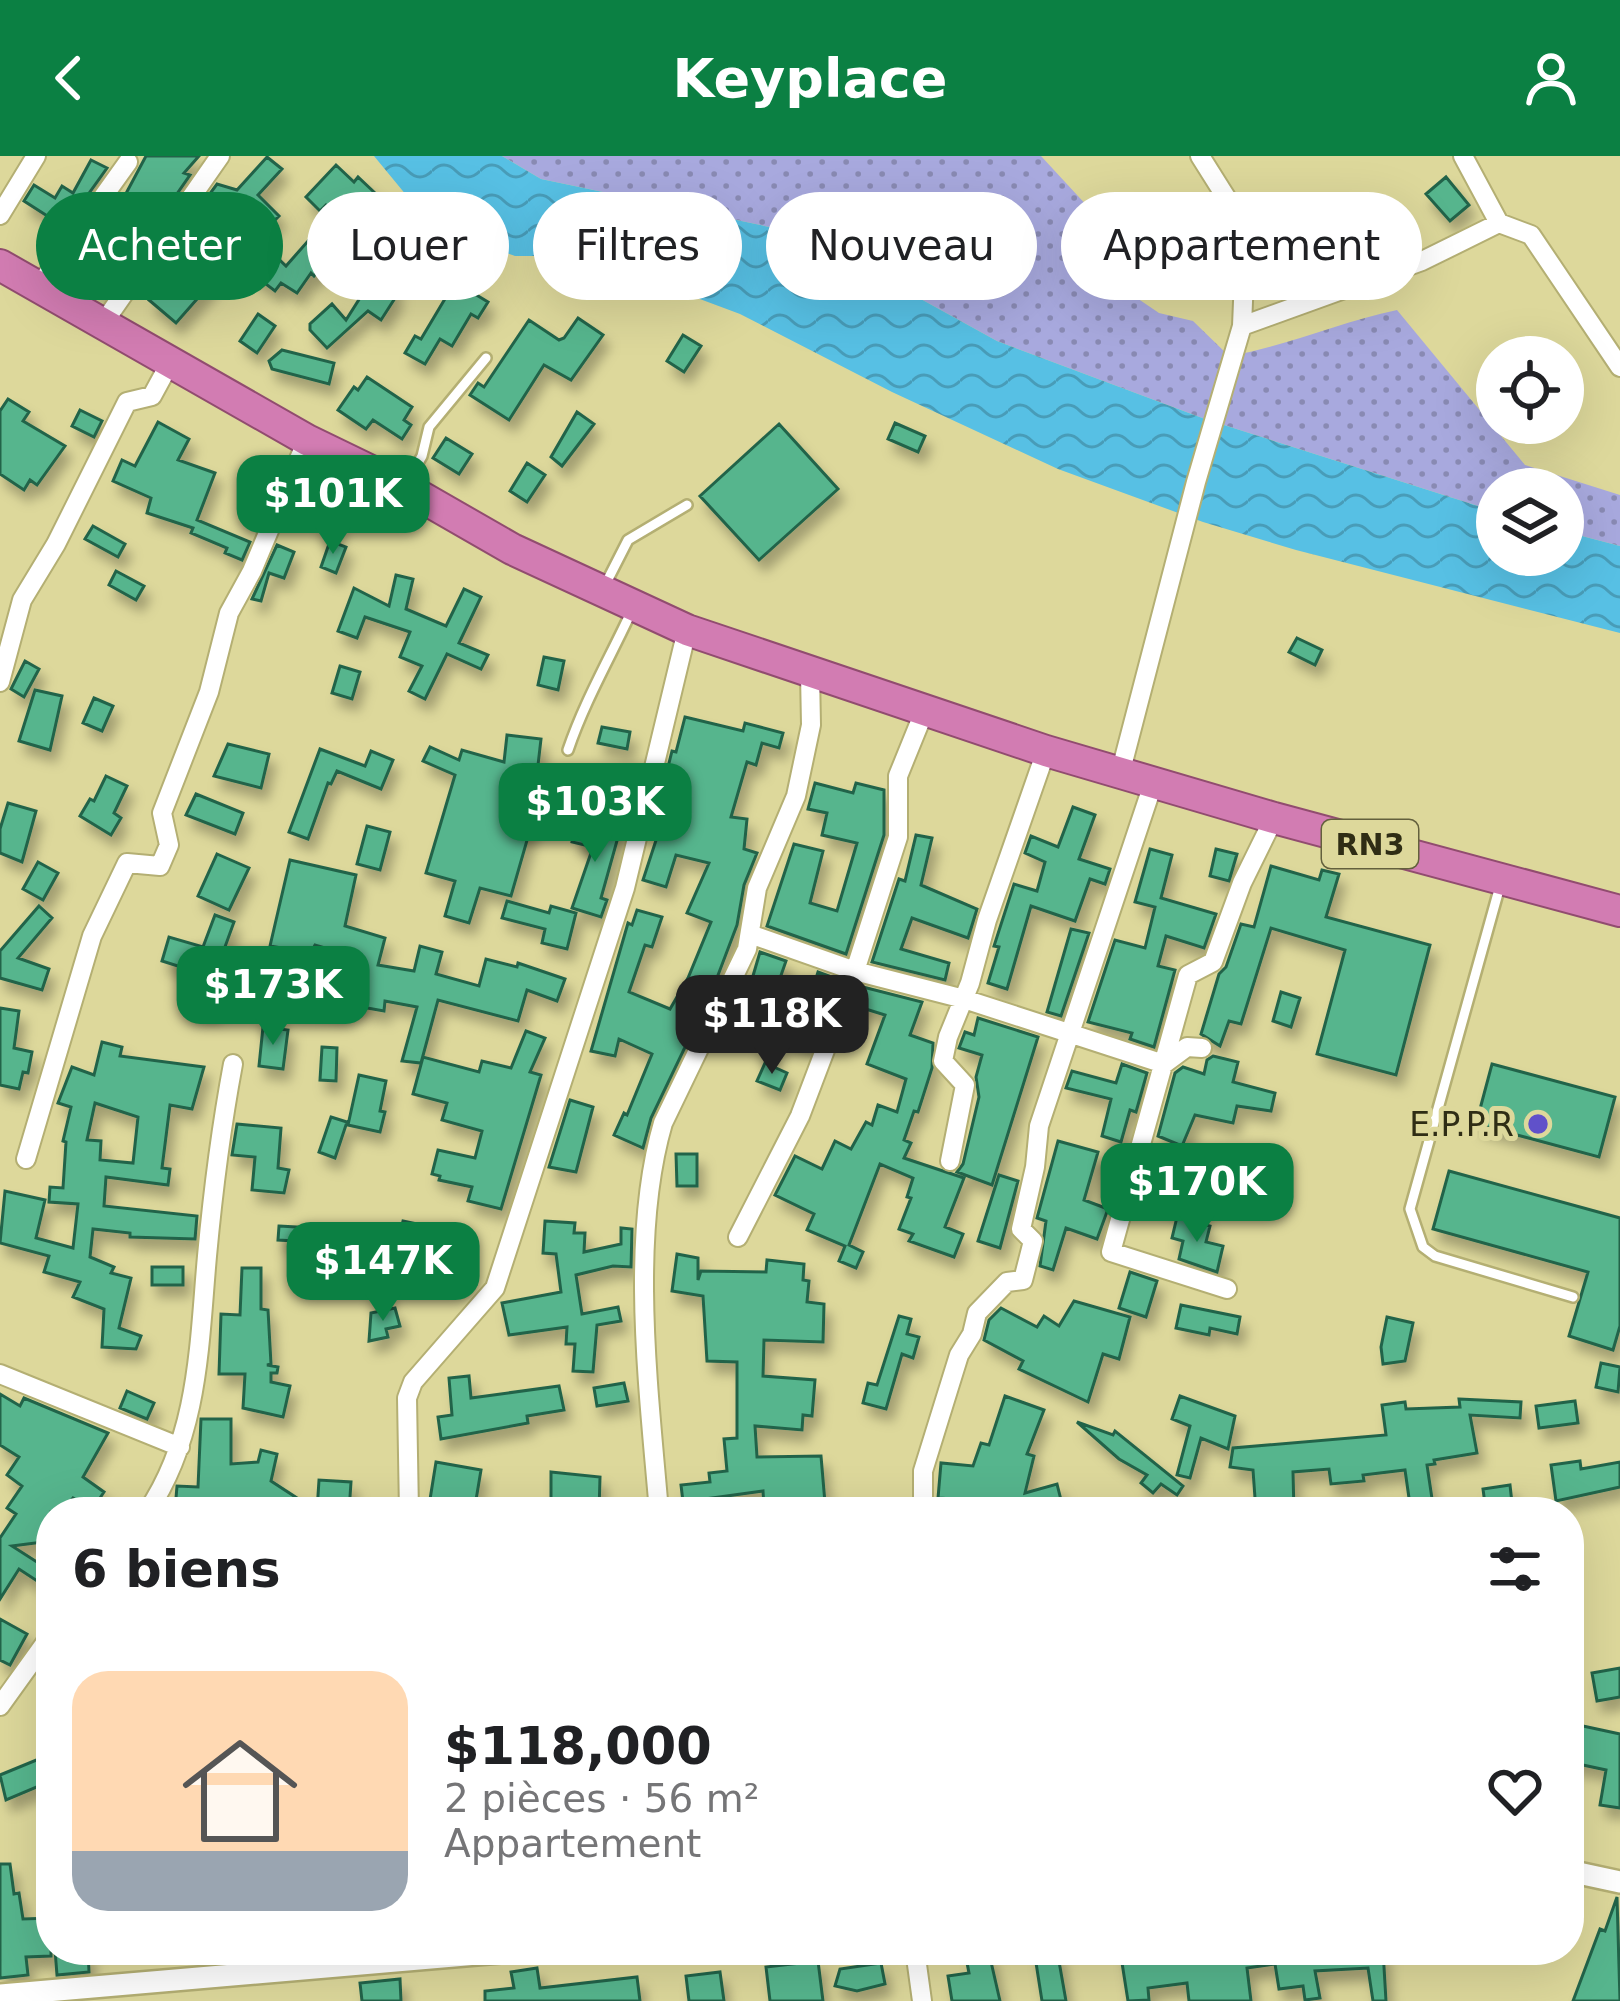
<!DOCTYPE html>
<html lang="fr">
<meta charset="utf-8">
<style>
:root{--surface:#fff;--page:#f2f2f2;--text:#202124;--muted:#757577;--line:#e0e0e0;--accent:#0b8043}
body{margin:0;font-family:"DejaVu Sans",sans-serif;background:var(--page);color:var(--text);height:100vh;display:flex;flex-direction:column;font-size:45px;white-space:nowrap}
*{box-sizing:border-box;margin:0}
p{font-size:39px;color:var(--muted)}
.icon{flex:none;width:66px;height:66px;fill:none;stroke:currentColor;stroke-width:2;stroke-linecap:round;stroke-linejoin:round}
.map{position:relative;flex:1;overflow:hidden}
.drawer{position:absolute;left:36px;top:1341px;width:1548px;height:468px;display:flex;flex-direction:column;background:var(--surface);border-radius:48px;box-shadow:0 12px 48px #0002}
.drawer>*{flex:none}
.top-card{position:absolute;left:36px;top:36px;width:1548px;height:108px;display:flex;gap:24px}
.buttons{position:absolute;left:1476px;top:180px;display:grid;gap:24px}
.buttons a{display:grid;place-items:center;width:108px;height:108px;border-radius:50%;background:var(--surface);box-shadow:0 12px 48px #0002;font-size:60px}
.price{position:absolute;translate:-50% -102px;padding:0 27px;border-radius:24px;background:var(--accent);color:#fff;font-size:39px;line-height:78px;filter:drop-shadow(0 3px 6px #0008)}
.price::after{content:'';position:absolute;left:50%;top:72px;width:36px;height:27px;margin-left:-18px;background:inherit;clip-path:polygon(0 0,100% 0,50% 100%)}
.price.selected{background:#222;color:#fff}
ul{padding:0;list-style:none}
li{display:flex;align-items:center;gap:36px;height:300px;padding:0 36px}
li+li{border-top:3px solid var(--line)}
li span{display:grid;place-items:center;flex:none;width:336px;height:240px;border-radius:36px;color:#555}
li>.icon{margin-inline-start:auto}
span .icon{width:144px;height:144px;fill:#fffc;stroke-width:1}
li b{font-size:51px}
h2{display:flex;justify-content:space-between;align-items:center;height:144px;padding:0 36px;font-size:51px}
.tag{padding:0 42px;border-radius:54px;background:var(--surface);box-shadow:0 12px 48px #0002;font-size:42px;line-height:108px}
.tag.selected{background:var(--accent);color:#fff}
header{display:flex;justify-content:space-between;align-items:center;height:156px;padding:0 36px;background:var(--accent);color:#fff;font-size:54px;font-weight:700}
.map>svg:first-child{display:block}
.grass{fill:url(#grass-dots)}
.water{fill:url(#water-waves)}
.building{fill:#56b58d;stroke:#22644a;stroke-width:3;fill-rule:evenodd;filter:url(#shadow)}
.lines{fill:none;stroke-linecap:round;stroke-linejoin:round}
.service-casing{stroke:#b4af73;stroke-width:14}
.minor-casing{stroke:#b4af73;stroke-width:22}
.tertiary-casing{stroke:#b4af73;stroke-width:26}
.trunk-casing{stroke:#914c6f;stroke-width:34}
.service{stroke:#fff;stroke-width:9}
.minor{stroke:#fff;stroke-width:18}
.tertiary{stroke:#fff;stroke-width:21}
.trunk{stroke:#d27cb2;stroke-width:30}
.poi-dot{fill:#6051ca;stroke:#ddd89b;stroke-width:4.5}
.labels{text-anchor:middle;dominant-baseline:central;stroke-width:10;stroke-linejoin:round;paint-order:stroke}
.shield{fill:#ddd89b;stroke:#63603d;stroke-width:3}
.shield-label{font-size:30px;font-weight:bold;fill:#2f2d15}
.poi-label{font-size:33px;fill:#2f2d15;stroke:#ddd89b;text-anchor:end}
</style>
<header><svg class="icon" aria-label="back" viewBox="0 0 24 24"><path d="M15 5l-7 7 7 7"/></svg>Keyplace<svg class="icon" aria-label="person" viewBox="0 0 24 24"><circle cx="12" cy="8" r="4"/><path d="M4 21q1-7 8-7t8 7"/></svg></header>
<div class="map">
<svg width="1620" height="1845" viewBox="0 0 1620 1845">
<defs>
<pattern id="grass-dots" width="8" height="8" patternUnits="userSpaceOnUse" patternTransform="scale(3)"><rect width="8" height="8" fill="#a8a9de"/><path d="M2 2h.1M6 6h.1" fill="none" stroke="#898ab3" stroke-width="1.8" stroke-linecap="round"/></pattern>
<pattern id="water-waves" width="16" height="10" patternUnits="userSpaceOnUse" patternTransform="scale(3)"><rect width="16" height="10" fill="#57c0e4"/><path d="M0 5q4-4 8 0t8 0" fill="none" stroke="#489cb8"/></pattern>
<filter id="shadow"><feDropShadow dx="6" dy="11" stdDeviation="6" flood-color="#0004"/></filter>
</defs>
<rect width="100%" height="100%" fill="#ddd89b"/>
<!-- grass -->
<path class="grass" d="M502 0H1041L1114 79 1103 119 1159 157 1193 165 1229 200C1287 190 1340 166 1397 154L1525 309 1620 339V390L1563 375V333H1497V356L1205 263 997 185 803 78 541 23Z"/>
<!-- water -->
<path class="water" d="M374 0H502L541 23 803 78 997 185 1205 263 1497 356V399H1563V375L1620 390V477L1296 394 1203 366 1058 313 892 236 740 158 614 111 560 100H515L461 80 416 51Z"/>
<!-- building -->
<path class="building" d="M146 0H199L184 17 190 19 108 137 83 122 81 127 65 120 79 97 91 103Z
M267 1 282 13 258 39 279 60 257 82 286 110 308 85 329 102 314 120 311 117 297 137 281 127 275 135 220 93 202 117 212 126 176 167 149 144 206 78 198 71 217 47 206 43 217 28 237 34Z
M91 4 107 12 54 86 43 78 52 63 24 45 34 29 55 42 62 30 73 37Z
M336 9 354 26 358 21 375 37 347 68 326 49 320 55 306 41Z
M1446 21 1469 49 1450 65 1426 38Z
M402 88 416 98 390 135 397 139 381 164 368 155 327 192 310 174V168L332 148 346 164 372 123 376 126Z
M455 126 488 146 478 162 471 158 452 190 440 183 425 208 405 197 415 180 421 183Z
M258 158 275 170 257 197 240 185Z
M578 162 603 179 571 224 544 209 509 264 470 239 478 227 484 231 529 164 559 184 564 182Z
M683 179 701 190 684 216 667 205Z
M282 194 334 207 329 228 272 213 269 205Z
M367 221 412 251 404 264 411 269 402 283 373 264 366 273 338 254 354 231 358 234Z
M8 243 29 256 23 265 65 290 37 329 30 324 24 334 0 318V255Z
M80 254 102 265 94 281 72 270Z
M577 256 594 268 562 310 551 301Z
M158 266 189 283 178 304 215 317 197 364 250 386 242 404 225 397 227 392 191 377 193 372 147 357 151 342 113 325 122 304 135 310Z
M895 267 925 280 918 296 888 283Z
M779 268 838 333 759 404 700 340Z
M446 282 472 298 459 318 433 302Z
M527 307 545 319 527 346 510 335Z
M93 370 125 388 118 401 85 383Z
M330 385 346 391 336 417 321 411Z
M277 389 294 396 284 422 269 417 261 445 252 443Z
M116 415 144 430 136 444 109 429Z
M396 419 413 423 406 453 446 470 464 433 481 441 459 487 488 499 481 513 447 498 425 543 409 535 422 510 400 501 410 476 365 461 357 482 338 475 354 432 389 450Z
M1297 482 1322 494 1315 509 1289 496Z
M544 501 564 505 558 534 538 529Z
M25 505 39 513 24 541 11 533Z
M340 510 360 516 352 543 332 537Z
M35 534 62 540 50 594 19 585Z
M94 542 113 550 102 575 83 567Z
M685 561 743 575 745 567 783 577 779 592 762 587 756 609 747 606 731 661 747 663 744 693 757 697 744 729 737 769 712 835 651 962 643 992 614 979 624 957 627 959 652 898 619 883 615 900 591 895 628 767 632 769 637 754 662 761 652 791 645 789 629 836 670 853 688 822 711 766 687 757 709 707 676 699 666 731 643 724 661 669 654 667 672 595 676 596Z
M602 571 630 576 627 593 598 587Z
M507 579 541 583 538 609 572 616 564 650 542 646 538 661 534 660 511 740 480 732 469 767 445 760 455 725 426 717 455 619 423 605 430 591 459 604 462 594 504 606Z
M228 588 269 598 261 632 214 620Z
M320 593 365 610 371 595 393 604 381 633 337 615 331 628 328 627 308 683 289 676Z
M106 620 127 630 114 657 121 662 111 679 80 660 90 643 94 645Z
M815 627 853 637 856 627 884 634V679L846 798 767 770 794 688 823 695 810 747 837 755 857 687 822 679 827 657 808 653Z
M196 638 243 657 235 678 186 659Z
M8 647 36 655 22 706 0 697V673Z
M1073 651 1095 659 1079 703 1110 713 1105 728 1090 723 1075 765 1031 750 1007 833 988 827 999 791 994 790 1014 728 1037 735 1045 706 1025 697 1031 680 1058 691Z
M577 663 620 674 601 742 607 744 601 761 572 752 593 691 572 686Z
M367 670 390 676 380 714 357 708Z
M916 679 932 682 921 729 977 753 968 782 912 762 901 793 949 807 945 824 872 806 899 723 905 725Z
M1150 693 1172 699 1161 742 1216 758 1204 792 1166 780 1158 810 1175 814 1154 891 1130 883 1132 877 1088 866 1115 784 1145 792 1155 751 1135 746Z
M1216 693 1237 698 1229 725 1210 720Z
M217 698 249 712 229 754 198 740Z
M290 704 356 719 345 770 385 782 378 809 414 815 420 790 442 796 436 818 479 830 486 803 517 811 518 807 565 823 557 845 527 834 518 865 438 844 421 907 402 905 417 851 385 845 384 855 345 848 356 801 315 789 307 804 285 799 287 793 270 790Z
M38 706 58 717 43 744 23 733Z
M1271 710 1319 724 1322 714 1339 718 1326 761 1430 789 1396 919 1317 898 1345 794 1271 772 1241 868 1229 865 1220 890 1201 878 1219 818 1226 811 1241 768 1254 771Z
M507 745 549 757 551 750 576 757 567 793 542 787 545 773 502 762Z
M39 750 52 762 18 802 49 813 42 834 0 822V795Z
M215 759 234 766 213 824 220 826 213 855 202 854 191 851 200 817 162 805 169 781 203 791Z
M1071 773 1089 777 1061 860 1047 856Z
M760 796 786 805 769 854 803 865 818 816 837 823 812 890 740 864Z
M294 824 346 838 341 854 290 846Z
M863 831 922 846 910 879 933 887 932 912 918 956 914 955 904 984 911 987 904 1002 964 1022 945 1071 963 1078 954 1101 909 1085 913 1078 899 1073 911 1042 907 1041 913 1022 880 1008 849 1089 863 1096 856 1112 839 1105 845 1090 807 1074 814 1058 775 1039 795 1000 822 1013 835 985 851 993 866 966 872 969 878 949 897 956 906 923 867 908 885 859 856 850Z
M1281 836 1300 842 1291 871 1273 865Z
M0 852 19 855 14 892 32 896 28 917 23 916 19 933 0 929Z
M978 862 1038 881 992 1029 957 1016 963 1008 979 941 976 921 982 899 959 892 965 876 974 879Z
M263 871 288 874 283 913 259 910Z
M526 875 545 882 530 916 541 919 501 1053 468 1045 472 1031 439 1024 440 1020 432 1018 438 994 475 1002 482 975 442 964 447 947 413 938 423 901 479 916 482 905 511 912Z
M102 886 122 891 120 900 204 911 192 953 170 949 162 1012 170 1013 168 1029 106 1021 104 1050 197 1060 195 1083 130 1081V1077L93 1073 90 1101 114 1111 111 1117 131 1122 119 1172 141 1180 136 1193 102 1191 104 1153 73 1141 80 1126 44 1116 49 1100 0 1087 5 1035 45 1044 36 1082 73 1092 78 1048 49 1046 50 1031 63 1032 66 986 63 985 71 951 58 947 72 911 94 919ZM95 947 138 961 133 1007 100 1004 101 985 87 984Z
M322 891 337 892 336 925 320 924Z
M1213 900 1238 906 1233 926 1275 937 1271 955 1237 950 1233 967 1195 959 1182 990 1158 980 1175 917 1183 911 1204 918 1207 904Z
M765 907 787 917 780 934 757 925Z
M1122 908 1147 917 1136 956 1130 954 1121 986 1102 980 1111 943 1066 932 1072 915 1116 927Z
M1492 908 1615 941 1599 1001 1476 968Z
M359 919 386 925 380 955 385 956 380 976 348 969Z
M570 944 593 951 576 1016 549 1011Z
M331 961 347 966 335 1002 319 996Z
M237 968 281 972 278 1012 289 1014 284 1037 252 1034 255 1001 232 999Z
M1058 985 1098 996 1084 1044 1108 1053 1097 1083 1066 1072 1053 1114 1040 1110 1046 1065 1037 1062Z
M676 998H697V1030H677Z
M1179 1001 1197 1008 1180 1053 1161 1046Z
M1449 1015 1620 1062V1170L1613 1194 1569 1180 1588 1116 1433 1073Z
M999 1019 1018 1025 1000 1092 978 1085Z
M1177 1061 1210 1070 1206 1086 1223 1090 1217 1116 1179 1103 1183 1085 1172 1082Z
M403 1065 426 1070 420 1096 429 1097 427 1118 374 1112 375 1091 397 1092Z
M545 1065 575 1067 574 1077H585L584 1096 621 1088V1072L632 1073 631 1111 613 1110 576 1119 582 1158 618 1151 621 1165 597 1169 593 1216 573 1215 575 1188H566L567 1171 509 1179 502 1147 561 1136 556 1098 543 1097Z
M279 1070 313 1072 312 1086 278 1084Z
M677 1098 698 1102V1124L701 1115 766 1116 767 1104 804 1108 803 1124 809 1125 807 1146 824 1148 823 1186 764 1184 763 1220 815 1224 812 1260 803 1259 802 1274 755 1270 757 1301 821 1300 825 1347 764 1352 763 1335 683 1346 681 1329 710 1326 709 1317 727 1315 724 1283 737 1282V1206L707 1205 703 1140 672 1135Z
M152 1111H183V1129H152Z
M242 1112H261V1153L268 1154 271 1208 267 1209 278 1211 277 1217H271V1226L290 1230 283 1261 243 1252 245 1218H219L221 1158 240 1159Z
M1130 1116 1157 1125 1146 1161 1119 1152Z
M1074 1145 1130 1161 1119 1203 1103 1198 1088 1246 1019 1213 1023 1205 984 1184 989 1164 1001 1152 1037 1171 1044 1160 1059 1170Z
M1181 1149 1240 1161 1237 1178 1210 1172 1209 1179 1176 1172Z
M395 1152 400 1170 386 1173 388 1181 369 1185 371 1157Z
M899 1160 911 1163 907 1178 919 1181 913 1202 902 1198 886 1253 863 1247 868 1227 877 1229Z
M1387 1161 1413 1167 1405 1205 1383 1208 1381 1191Z
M1601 1207 1620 1211 1618 1236 1596 1231Z
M469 1220 471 1242 559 1230 564 1254 527 1260 528 1267 441 1283 438 1261 452 1259 449 1222Z
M624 1227 628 1245 597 1250 594 1232Z
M127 1235 154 1247 147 1263 120 1252Z
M0 1238 20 1250 24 1242 108 1277 83 1321 104 1336 92 1354 73 1342 62 1356H51V1385L12 1390 51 1415V1434L19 1413 0 1443V1382L16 1358 7 1352 22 1330 7 1319 19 1301 0 1289Z
M1005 1240 1044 1254 1027 1298 1034 1300 1025 1337 1057 1328 1064 1356H952V1343L938 1342 941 1307 973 1310 981 1287 989 1289Z
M1180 1240 1235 1260 1228 1293 1201 1282 1190 1322 1177 1319 1190 1270 1172 1263Z
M1459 1243 1521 1246 1520 1262 1470 1259 1477 1297 1434 1304 1435 1308 1427 1309 1434 1356H1411L1405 1314 1363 1319 1364 1325 1331 1328 1329 1313 1293 1316 1294 1356H1256L1253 1314 1230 1311 1233 1292 1386 1279 1382 1249 1405 1246 1406 1253 1460 1251Z
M1575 1245 1578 1267 1539 1272 1536 1250Z
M201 1263H231V1308L258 1306 261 1294 277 1298 271 1325 317 1355 319 1324 351 1326 349 1356 175 1354 177 1330 198 1331Z
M1077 1266 1113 1279 1115 1275 1183 1330 1177 1339 1161 1328 1153 1337 1141 1327 1147 1319 1119 1303Z
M1580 1305 1581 1313 1620 1306V1331L1556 1345 1551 1309Z
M436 1306 481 1314 474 1356H428Z
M551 1316 600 1321 599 1356H551Z
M1510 1329 1513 1356H1486L1483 1333Z
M0 1463 27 1478 10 1509 0 1504Z
M1620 1512V1541L1597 1545 1592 1517Z
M1569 1567 1620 1578V1652L1600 1649 1606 1614 1569 1606Z
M51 1598V1625L6 1644 0 1619Z
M0 1708H10L14 1738 19 1737 23 1763 51 1762V1800L26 1801 28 1819 0 1822Z
M1617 1741 1620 1845H1573L1600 1773 1605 1775Z
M55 1794H88L89 1816 57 1819Z
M1034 1794H1057L1066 1845H1042Z
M1120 1794H1383L1386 1845H1373L1368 1812 1315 1815 1320 1842 1305 1844 1303 1830 1279 1833 1275 1808 1247 1812 1251 1845H1189L1187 1827 1148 1832 1149 1844 1128 1845Z
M989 1797 1000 1845H952L948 1820 969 1817 966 1802Z
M818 1805 823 1845H770L766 1811Z
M881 1807 885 1828 857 1835 835 1830 840 1813Z
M537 1812 540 1832 637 1821 640 1845H485V1835L514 1832 511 1816Z
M720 1816 724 1845H689L686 1820Z
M400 1823 401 1845H362L360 1827Z"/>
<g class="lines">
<!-- service casing -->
<g class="service-casing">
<path id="service" d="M407 326 422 300 429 271 486 202
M604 431 628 384 687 349
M568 594C585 544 611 500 633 452
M1500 730 1410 1053 1423 1091 1435 1100 1573 1141"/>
</g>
<!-- minor casing -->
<g class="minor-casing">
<path id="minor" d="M1463 0 1499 67
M0 59 36 0
M39 130 128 6
M104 166 220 0
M1242 170 1422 105 1499 67 1531 79 1620 211
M0 526 22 444 56 388 127 246 152 240 171 205
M1121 614 1196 326 1242 170 1246 73 1200 0
M750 778 855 815 964 843 1164 908 1187 891 1202 892
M26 1003 92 780 127 707 160 710 169 689 162 657 209 536 229 457 252 415 307 284
M950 1005 965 929 943 905 948 881 970 827 987 764 1046 595
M738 1081 800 960 855 815 898 681V620L924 556
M1227 1133 1111 1096 1188 819 1213 806 1242 727 1274 662
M0 1218 180 1291
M147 1356C199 1279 199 1189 207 1100 213 1035 221 972 233 908
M409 1356 407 1242 413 1226 495 1132 625 732 687 474
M659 1356C649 1236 629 1083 663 967L747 793 757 732 796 640 811 569 810 518
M923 1356V1315L959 1199 972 1178 977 1157 1007 1126 1023 1124 1033 1085 1021 1073 1035 1011 1039 970 1154 625
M0 1550 51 1479
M915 1794 922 1845"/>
</g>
<!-- tertiary casing -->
<g class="tertiary-casing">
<path id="tertiary" d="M1569 1715 1620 1726
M0 1839 524 1794"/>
</g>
<!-- trunk casing -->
<g class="trunk-casing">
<path id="trunk" d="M0 109 307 284 404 331 512 393 687 474 1046 595 1274 662 1620 755"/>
</g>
<!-- service -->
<use href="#service" class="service"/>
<!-- minor -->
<use href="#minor" class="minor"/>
<!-- tertiary -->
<use href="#tertiary" class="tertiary"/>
<!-- trunk -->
<use href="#trunk" class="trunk"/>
</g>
<!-- markers -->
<circle class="poi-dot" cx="1538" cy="968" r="12"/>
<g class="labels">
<!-- shield labels -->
<rect class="shield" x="1322" y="664" width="96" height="48" rx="9"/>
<g class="shield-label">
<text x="1370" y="688">RN3</text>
</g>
<!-- poi labels -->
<g class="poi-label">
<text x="1514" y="968">E.P.P.R</text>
</g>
</g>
</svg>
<div class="buttons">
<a><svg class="icon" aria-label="locate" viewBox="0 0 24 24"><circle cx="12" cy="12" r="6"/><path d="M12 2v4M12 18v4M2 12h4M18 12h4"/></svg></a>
<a><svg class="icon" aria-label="layers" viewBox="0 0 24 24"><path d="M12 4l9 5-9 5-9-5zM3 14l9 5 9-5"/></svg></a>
</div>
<b class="price" style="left:333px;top:401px">$101K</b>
<b class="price" style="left:595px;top:709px">$103K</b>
<b class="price" style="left:273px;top:892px">$173K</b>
<b class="price selected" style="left:772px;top:921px">$118K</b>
<b class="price" style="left:1197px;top:1089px">$170K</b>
<b class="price" style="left:383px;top:1168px">$147K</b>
<div class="top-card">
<a class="tag selected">Acheter</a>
<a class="tag">Louer</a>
<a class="tag">Filtres</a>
<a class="tag">Nouveau</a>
<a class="tag">Appartement</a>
</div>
<section class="drawer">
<h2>6 biens<svg class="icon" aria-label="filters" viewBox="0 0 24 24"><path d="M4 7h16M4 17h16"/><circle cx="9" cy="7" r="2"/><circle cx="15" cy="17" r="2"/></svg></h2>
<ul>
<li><span style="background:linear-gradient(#ffd9b3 75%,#9aa5b1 0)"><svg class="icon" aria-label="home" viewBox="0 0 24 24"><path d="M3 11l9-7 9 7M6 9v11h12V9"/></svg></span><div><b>$118,000</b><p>2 pièces · 56 m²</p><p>Appartement</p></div><svg class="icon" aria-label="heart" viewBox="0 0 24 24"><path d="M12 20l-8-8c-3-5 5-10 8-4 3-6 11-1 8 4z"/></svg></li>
</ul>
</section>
</div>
